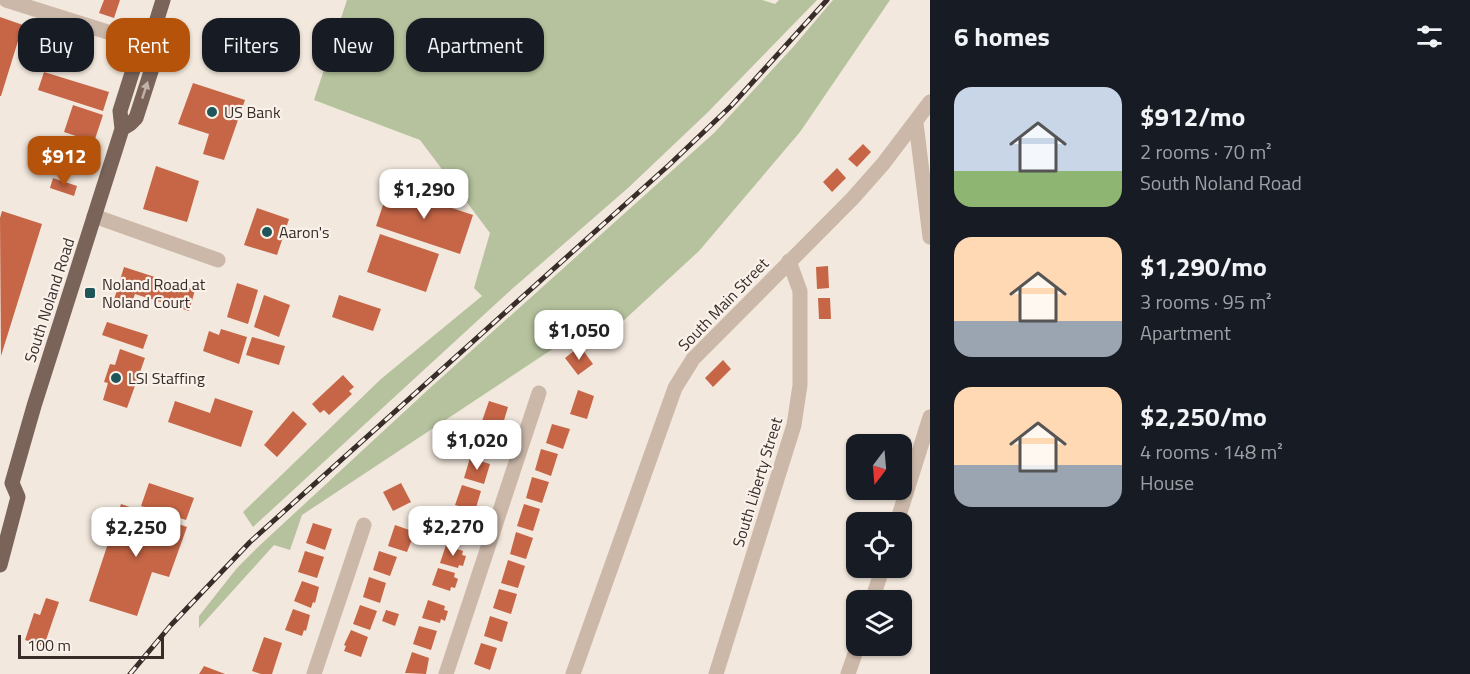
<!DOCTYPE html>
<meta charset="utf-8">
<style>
:root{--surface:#171b24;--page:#20242c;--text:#f1f3f6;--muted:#9ea1a6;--accent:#b45309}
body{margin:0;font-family:"Titillium Web",sans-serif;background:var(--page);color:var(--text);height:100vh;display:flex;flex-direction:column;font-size:22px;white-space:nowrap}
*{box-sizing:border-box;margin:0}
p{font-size:20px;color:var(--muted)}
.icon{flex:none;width:33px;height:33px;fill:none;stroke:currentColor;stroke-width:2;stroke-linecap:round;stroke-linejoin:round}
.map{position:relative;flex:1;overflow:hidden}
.sheet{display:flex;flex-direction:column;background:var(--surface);width:540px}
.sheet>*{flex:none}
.banner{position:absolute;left:18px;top:18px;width:570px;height:54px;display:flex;gap:12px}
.needle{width:39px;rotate:196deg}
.controls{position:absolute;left:846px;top:434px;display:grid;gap:12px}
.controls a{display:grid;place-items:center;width:66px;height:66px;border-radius:12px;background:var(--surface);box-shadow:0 2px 4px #0004;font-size:30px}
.scale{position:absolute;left:18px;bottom:15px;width:146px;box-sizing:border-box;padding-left:6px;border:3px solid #382d29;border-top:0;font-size:16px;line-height:21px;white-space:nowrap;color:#382d29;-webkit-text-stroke:4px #faf2ea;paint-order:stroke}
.price{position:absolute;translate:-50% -51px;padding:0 14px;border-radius:12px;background:#fff;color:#222;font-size:20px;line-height:39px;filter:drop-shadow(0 2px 3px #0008)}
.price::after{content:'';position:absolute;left:50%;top:36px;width:18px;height:14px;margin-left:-9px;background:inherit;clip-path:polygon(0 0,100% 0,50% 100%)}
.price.active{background:var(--accent);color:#fff}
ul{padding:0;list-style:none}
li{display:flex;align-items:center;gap:18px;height:150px;padding:0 24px}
li span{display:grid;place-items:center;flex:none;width:168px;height:120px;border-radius:18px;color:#555}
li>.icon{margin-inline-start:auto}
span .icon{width:72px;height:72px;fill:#fffc;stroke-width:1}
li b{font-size:26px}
h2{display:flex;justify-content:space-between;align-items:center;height:72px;padding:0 24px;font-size:26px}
.chip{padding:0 21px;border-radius:18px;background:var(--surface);box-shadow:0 2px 4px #0004;font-size:21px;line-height:54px}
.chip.active{background:var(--accent);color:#fff}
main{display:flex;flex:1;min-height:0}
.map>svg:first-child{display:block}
.green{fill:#b5c29d}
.building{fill:#c66647}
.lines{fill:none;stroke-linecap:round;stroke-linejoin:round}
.minor{stroke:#cbb8a9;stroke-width:15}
.major{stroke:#7a645a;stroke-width:15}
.rail-casing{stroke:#382d29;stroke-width:5}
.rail{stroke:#faf2ea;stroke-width:3;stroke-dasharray:9;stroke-linecap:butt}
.oneway{fill:#c0b2a9}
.poi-dot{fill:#1e565a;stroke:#faf2ea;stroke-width:2}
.labels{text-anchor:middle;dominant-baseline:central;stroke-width:4.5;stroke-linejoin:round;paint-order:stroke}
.poi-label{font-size:16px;fill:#382d29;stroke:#faf2ea;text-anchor:start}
.street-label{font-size:16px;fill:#382d29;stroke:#faf2ea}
</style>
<main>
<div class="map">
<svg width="930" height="674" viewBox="0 0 930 674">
<rect width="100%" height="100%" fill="#f2e8dd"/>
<!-- green -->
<path class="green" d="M347 0H762L775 4 779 0H817L707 113 628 188 512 289 253 527 243 512 381 379 482 296 474 288 490 233 420 140 314 100Z
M833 0H890L800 132 699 251 622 322 601 317 302 515 290 550 274 545 199 628V616L237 568 259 546 431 387 714 133 794 46Z"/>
<!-- building -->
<path class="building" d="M104 0H120L114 18 99 13Z
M0 17 23 25 1 96H0Z
M44 72 109 92 103 111 38 90Z
M193 83 245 100 224 160 203 154 209 134 178 124Z
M73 105 103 115 94 142 64 132Z
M863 144 871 152 857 167 848 159Z
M156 166 199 181 187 222 143 209Z
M837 168 846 178 832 192 823 182Z
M53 178 77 186 74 196 50 188Z
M389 187 473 215 460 254 376 226Z
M257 208 289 219 277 255 244 245Z
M2 211 42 224 1 356 0 218Z
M380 234 439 254 426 292 367 272Z
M828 266 829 288 817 289 816 267Z
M124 267 195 290 189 311 135 294 130 308 113 303 118 287 126 289 128 282 120 280Z
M237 283 258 290 248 324 227 317Z
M264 295 290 305 279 337 254 327Z
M339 295 381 309 373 331 332 317Z
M818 298H830L831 319H819Z
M107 322 148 335 143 349 102 335Z
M221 329 247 337 239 364 203 351 209 331 219 335Z
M252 337 285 346 279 365 246 355Z
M580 346 593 364 578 375 565 358Z
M120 349 145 358 127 408 103 400 108 383 104 382 110 364 115 365Z
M723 360 731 369 713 387 705 378Z
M343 375 354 387 349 391 352 394 329 415 324 410 320 413 312 404Z
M578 390 594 396 587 419 570 414Z
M215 398 253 411 241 447 168 422 175 401 210 413Z
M489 401 508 407 502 427 482 421Z
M293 411 307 424 277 457 264 445Z
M552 424 570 429 563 449 546 443Z
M479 430 499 436 493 456 473 450Z
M541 449 558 454 551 476 535 470Z
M470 458 490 464 484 484 464 478Z
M532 477 549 482 542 503 526 498Z
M149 483 194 498 186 520 141 506Z
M401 483 411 502 393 511 383 492Z
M462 485 481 491 475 511 455 505Z
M121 504 187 527 169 577 152 572 137 616 89 601Z
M524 504 540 509 533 531 517 526Z
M453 513 472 519 466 539 447 533Z
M313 523 332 529 325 550 306 543Z
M395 525 415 532 407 552 388 546Z
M516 532 533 538 526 559 510 554Z
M446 545 463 551 462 555 466 556 463 566 459 565 458 568 440 563Z
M305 551 324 557 317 578 298 572Z
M379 551 397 557 390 576 373 570Z
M508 560 525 566 518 588 501 583Z
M438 568 455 573 454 577 458 579 455 588 451 587 450 591 432 585Z
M369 577 386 583 380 603 363 597Z
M302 581 319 587 315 603 313 602 311 608 294 601Z
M499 589 517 594 511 614 493 608Z
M46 598 59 602 44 646 25 640 34 613 40 615Z
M428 600 445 606 444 610 448 611 445 621 441 619 440 623 422 618Z
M360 605 377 611 370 630 353 624Z
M293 609 310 615 306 631 304 630 302 636 285 630Z
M386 610 399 614 395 626 382 621Z
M490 616 508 622 502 642 484 636Z
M419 626 437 631 431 650 413 644Z
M351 630 368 637 361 657 344 651 346 646 344 645Z
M264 637 282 643 272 674H261L252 671Z
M481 643 497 648 490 670 474 664Z
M412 652 429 658 426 674 405 673Z
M204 666 225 674H199Z"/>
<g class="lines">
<!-- minor -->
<path class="minor" d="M6 0 149 45
M916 123 930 237
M94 216 218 260
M897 522 930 417
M872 600 883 567
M314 674 364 525
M446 674 539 393
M573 674 675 388 693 359 852 199 883 164 930 102
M716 674 794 425 800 385V291L789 261
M848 674 858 645"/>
<!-- major -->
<path class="major" d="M122 129 130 124 136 118 155 59 149 45
M0 565 18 497 12 483 34 406 122 129 120 111 138 54 149 45 163 0"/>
<!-- rail casing -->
<g class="rail-casing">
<path id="rail" d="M130 674 171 625 250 542 669 165 731 106 827 0"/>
</g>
<!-- rail -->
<use href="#rail" class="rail"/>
</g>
<!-- one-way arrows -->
<defs><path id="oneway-solid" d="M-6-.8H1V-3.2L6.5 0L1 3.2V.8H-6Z" transform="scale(1.5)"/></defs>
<use class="oneway" href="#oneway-solid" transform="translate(145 90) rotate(-72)"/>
<!-- markers -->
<g class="poi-dot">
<circle cx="212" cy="112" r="6"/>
<circle cx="267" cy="232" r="6"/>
<rect x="84" y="287" width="12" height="12" rx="3"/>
<circle cx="116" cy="378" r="6"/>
</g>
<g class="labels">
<!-- poi labels -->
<g class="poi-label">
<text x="224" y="112">US Bank</text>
<text x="279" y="232">Aaron's</text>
<text x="102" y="284">Noland Road at<tspan x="102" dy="18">Noland Court</tspan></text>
<text x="128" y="378">LSI Staffing</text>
</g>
<!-- street labels -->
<g class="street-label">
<text transform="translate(49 300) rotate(-72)">South Noland Road</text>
<text transform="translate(723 304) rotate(-46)">South Main Street</text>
<text transform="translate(757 482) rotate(-73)">South Liberty Street</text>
</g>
</g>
</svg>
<div class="controls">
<a><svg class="needle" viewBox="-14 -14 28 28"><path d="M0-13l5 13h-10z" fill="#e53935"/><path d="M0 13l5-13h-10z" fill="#9ea1a6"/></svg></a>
<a><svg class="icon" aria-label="locate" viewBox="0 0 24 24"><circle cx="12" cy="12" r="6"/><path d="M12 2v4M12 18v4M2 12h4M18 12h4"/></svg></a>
<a><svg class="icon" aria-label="layers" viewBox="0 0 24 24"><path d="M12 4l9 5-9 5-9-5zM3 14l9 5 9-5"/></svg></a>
</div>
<div class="scale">100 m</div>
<b class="price active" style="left:64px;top:187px">$912</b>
<b class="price" style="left:424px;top:220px">$1,290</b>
<b class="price" style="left:579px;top:361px">$1,050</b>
<b class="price" style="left:477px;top:471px">$1,020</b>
<b class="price" style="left:453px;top:557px">$2,270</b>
<b class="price" style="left:136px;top:558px">$2,250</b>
<div class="banner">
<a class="chip">Buy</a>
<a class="chip active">Rent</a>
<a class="chip">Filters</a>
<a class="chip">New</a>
<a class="chip">Apartment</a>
</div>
</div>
<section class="sheet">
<h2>6 homes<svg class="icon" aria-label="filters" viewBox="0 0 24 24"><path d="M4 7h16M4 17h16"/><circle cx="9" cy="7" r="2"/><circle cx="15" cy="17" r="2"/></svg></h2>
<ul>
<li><span style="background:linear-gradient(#c9d6e8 70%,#8fb573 0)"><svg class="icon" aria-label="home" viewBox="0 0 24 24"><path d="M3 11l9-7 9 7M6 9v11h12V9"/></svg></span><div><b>$912/mo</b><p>2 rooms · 70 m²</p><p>South Noland Road</p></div></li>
<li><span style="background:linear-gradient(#ffd9b3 70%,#9aa5b1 0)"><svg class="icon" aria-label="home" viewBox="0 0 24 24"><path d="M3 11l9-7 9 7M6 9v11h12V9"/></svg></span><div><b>$1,290/mo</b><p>3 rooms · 95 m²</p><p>Apartment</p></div></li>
<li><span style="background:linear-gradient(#ffd9b3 65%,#9aa5b1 0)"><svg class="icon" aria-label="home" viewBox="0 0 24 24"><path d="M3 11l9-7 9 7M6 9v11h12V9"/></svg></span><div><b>$2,250/mo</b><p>4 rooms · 148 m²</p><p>House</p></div></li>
</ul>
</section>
</main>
